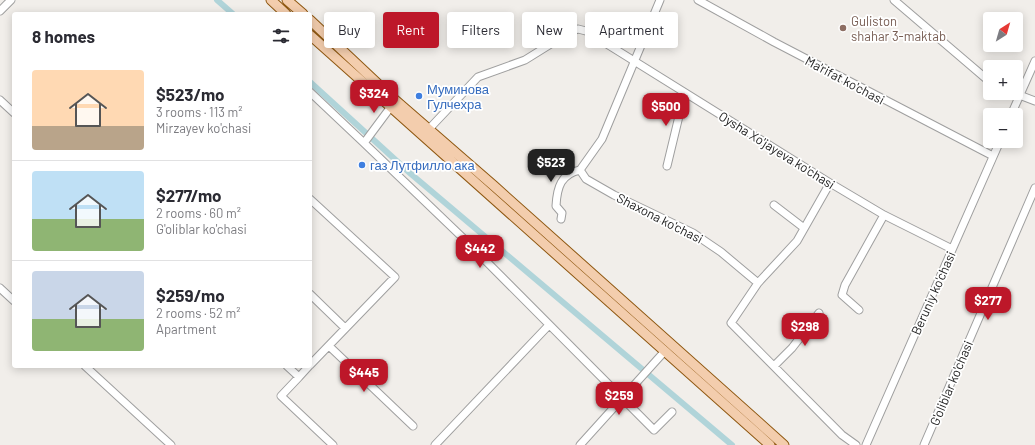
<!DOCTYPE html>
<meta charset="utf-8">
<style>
:root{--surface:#fff;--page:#f2f2f3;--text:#2b2b33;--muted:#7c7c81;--line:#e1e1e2;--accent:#bd1729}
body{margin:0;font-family:Barlow,sans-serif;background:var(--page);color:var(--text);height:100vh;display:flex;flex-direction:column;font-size:15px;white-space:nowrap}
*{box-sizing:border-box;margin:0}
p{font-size:13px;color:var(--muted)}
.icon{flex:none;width:22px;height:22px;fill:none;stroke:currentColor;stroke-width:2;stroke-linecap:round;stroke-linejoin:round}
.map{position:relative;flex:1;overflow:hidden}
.details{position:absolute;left:12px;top:12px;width:300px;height:356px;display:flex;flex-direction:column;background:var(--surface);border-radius:4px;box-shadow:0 2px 10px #0003}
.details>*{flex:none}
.top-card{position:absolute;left:324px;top:12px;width:380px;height:36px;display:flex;gap:8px}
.needle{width:26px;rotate:37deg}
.fabs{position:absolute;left:983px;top:12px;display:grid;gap:8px}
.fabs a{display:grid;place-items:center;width:40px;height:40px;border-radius:4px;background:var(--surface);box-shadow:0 2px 10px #0003;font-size:20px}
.price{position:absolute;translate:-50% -34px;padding:0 9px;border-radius:8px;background:var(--accent);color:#fff;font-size:13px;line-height:26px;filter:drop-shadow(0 1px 2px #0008)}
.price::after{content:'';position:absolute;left:50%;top:24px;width:12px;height:9px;margin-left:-6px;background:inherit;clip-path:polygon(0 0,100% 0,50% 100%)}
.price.current{background:#222;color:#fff}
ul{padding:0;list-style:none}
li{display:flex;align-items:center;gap:12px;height:100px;padding:0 20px}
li+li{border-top:1px solid var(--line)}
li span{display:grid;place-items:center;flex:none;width:112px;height:80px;border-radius:4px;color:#555}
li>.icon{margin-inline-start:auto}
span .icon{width:48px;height:48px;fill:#fffc;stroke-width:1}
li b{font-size:17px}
h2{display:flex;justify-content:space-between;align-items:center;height:48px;padding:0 20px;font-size:17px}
.tag{padding:0 14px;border-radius:4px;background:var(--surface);box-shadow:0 2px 10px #0003;font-size:14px;line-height:36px}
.tag.current{background:var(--accent);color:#fff}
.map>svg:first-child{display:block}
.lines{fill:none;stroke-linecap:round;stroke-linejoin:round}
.canal{stroke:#b0d4d9;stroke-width:6}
.minor-casing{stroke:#9f9f9f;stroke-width:9}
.major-casing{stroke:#8f5811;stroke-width:11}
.minor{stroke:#fff;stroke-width:7}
.major{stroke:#f3cdad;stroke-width:9}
.education-dot{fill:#8d6e63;stroke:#fff;stroke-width:1.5}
.shop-dot{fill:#3f7fe0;stroke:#fff;stroke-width:1.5}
.labels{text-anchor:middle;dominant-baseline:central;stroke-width:3.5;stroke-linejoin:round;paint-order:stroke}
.education-label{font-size:13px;fill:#785e54;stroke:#fff;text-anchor:start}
.street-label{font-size:13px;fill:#222;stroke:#fff}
.shop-label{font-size:13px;fill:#366cbe;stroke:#fff;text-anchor:start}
</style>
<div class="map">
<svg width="1035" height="445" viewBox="0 0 1035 445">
<rect width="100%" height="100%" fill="#f1eeea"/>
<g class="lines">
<!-- canal -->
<path class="canal" d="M217 0 233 14
M310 82 411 174 732 445"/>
<!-- minor casing -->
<g class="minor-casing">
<path id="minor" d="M698 0 774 42 993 156
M894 0 990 82
M0 11 11 0
M326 34 331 28
M310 92 364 143
M1014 93 1035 101
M0 100 14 113
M390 108 364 143 462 237 654 430 672 412
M1011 115 1035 61
M429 129 478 77 525 60 570 32 578 29 586 31 830 183 884 215 952 249
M667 166 680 112 686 95
M580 170 586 179 614 195 693 233 721 252 758 283
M580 170 602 139 660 0
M830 183 797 241 758 283 731 323 842 435 856 445
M310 199 395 277 310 365
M774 205 804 228
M561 219 562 213 556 206C557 187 561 174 580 170
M0 288 14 301
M310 294 345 328
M859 310 842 295 845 285 884 215
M329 346 413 426
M85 366 171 445
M287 366 299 377 281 396 333 445
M774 366 792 348 819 313
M299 377 309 366
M435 445 549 325
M580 445 664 352
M866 445 1000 141
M924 445 1035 188"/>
</g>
<!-- major casing -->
<g class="major-casing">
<path id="major" d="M271 0 286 14
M287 0 303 14
M310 20 395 100 494 186 784 445
M310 35 770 445"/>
</g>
<!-- minor -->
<use href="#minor" class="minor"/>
<!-- major -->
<use href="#major" class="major"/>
</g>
<!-- markers -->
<circle class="education-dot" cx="843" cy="28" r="4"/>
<g class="shop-dot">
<circle cx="419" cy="96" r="4"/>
<circle cx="362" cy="165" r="4"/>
</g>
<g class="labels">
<!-- education labels -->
<g class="education-label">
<text x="851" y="21">Guliston<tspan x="851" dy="15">shahar 3-maktab</tspan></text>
</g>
<!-- street labels -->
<g class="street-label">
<text transform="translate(845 80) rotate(28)">Ma'rifat ko'chasi</text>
<text transform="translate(777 150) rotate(32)">Oysha Xo'jayeva ko'chasi</text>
<text transform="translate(660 218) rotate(27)">Shaxona ko'chasi</text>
<text transform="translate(933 293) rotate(-66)">Beruniy ko'chasi</text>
<text transform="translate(951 383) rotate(-67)">G'oliblar ko'chasi</text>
</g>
<!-- shop labels -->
<g class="shop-label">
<text x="427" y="89">Муминова<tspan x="427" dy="15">Гулчехра</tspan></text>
<text x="370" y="165">газ Лутфилло ака</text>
</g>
</g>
</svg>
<div class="fabs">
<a><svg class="needle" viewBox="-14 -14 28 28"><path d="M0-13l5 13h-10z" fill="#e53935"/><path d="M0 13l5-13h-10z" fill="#7c7c81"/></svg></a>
<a>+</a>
<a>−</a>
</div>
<b class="price" style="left:374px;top:114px">$324</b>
<b class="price" style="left:666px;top:127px">$500</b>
<b class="price current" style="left:551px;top:183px">$523</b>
<b class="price" style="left:480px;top:269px">$442</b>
<b class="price" style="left:988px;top:321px">$277</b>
<b class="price" style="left:805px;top:347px">$298</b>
<b class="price" style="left:364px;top:393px">$445</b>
<b class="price" style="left:619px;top:416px">$259</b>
<div class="top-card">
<a class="tag">Buy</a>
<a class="tag current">Rent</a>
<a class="tag">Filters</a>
<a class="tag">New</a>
<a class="tag">Apartment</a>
</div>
<section class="details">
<h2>8 homes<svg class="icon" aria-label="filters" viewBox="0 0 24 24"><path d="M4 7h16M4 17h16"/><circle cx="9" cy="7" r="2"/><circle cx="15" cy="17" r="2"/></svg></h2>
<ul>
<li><span style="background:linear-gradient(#ffd9b3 70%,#b9a48a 0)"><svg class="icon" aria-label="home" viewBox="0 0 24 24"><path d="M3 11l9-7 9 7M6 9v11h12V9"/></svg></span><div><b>$523/mo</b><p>3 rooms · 113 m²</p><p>Mirzayev ko'chasi</p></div></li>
<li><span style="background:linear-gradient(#bfe0f5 60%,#8fb573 0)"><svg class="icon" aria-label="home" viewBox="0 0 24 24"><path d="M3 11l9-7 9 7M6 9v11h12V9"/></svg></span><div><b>$277/mo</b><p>2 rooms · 60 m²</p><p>G'oliblar ko'chasi</p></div></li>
<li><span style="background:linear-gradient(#c9d6e8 60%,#8fb573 0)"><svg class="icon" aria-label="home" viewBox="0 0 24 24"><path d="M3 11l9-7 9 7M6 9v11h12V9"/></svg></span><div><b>$259/mo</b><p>2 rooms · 52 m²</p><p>Apartment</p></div></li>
</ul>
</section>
</div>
